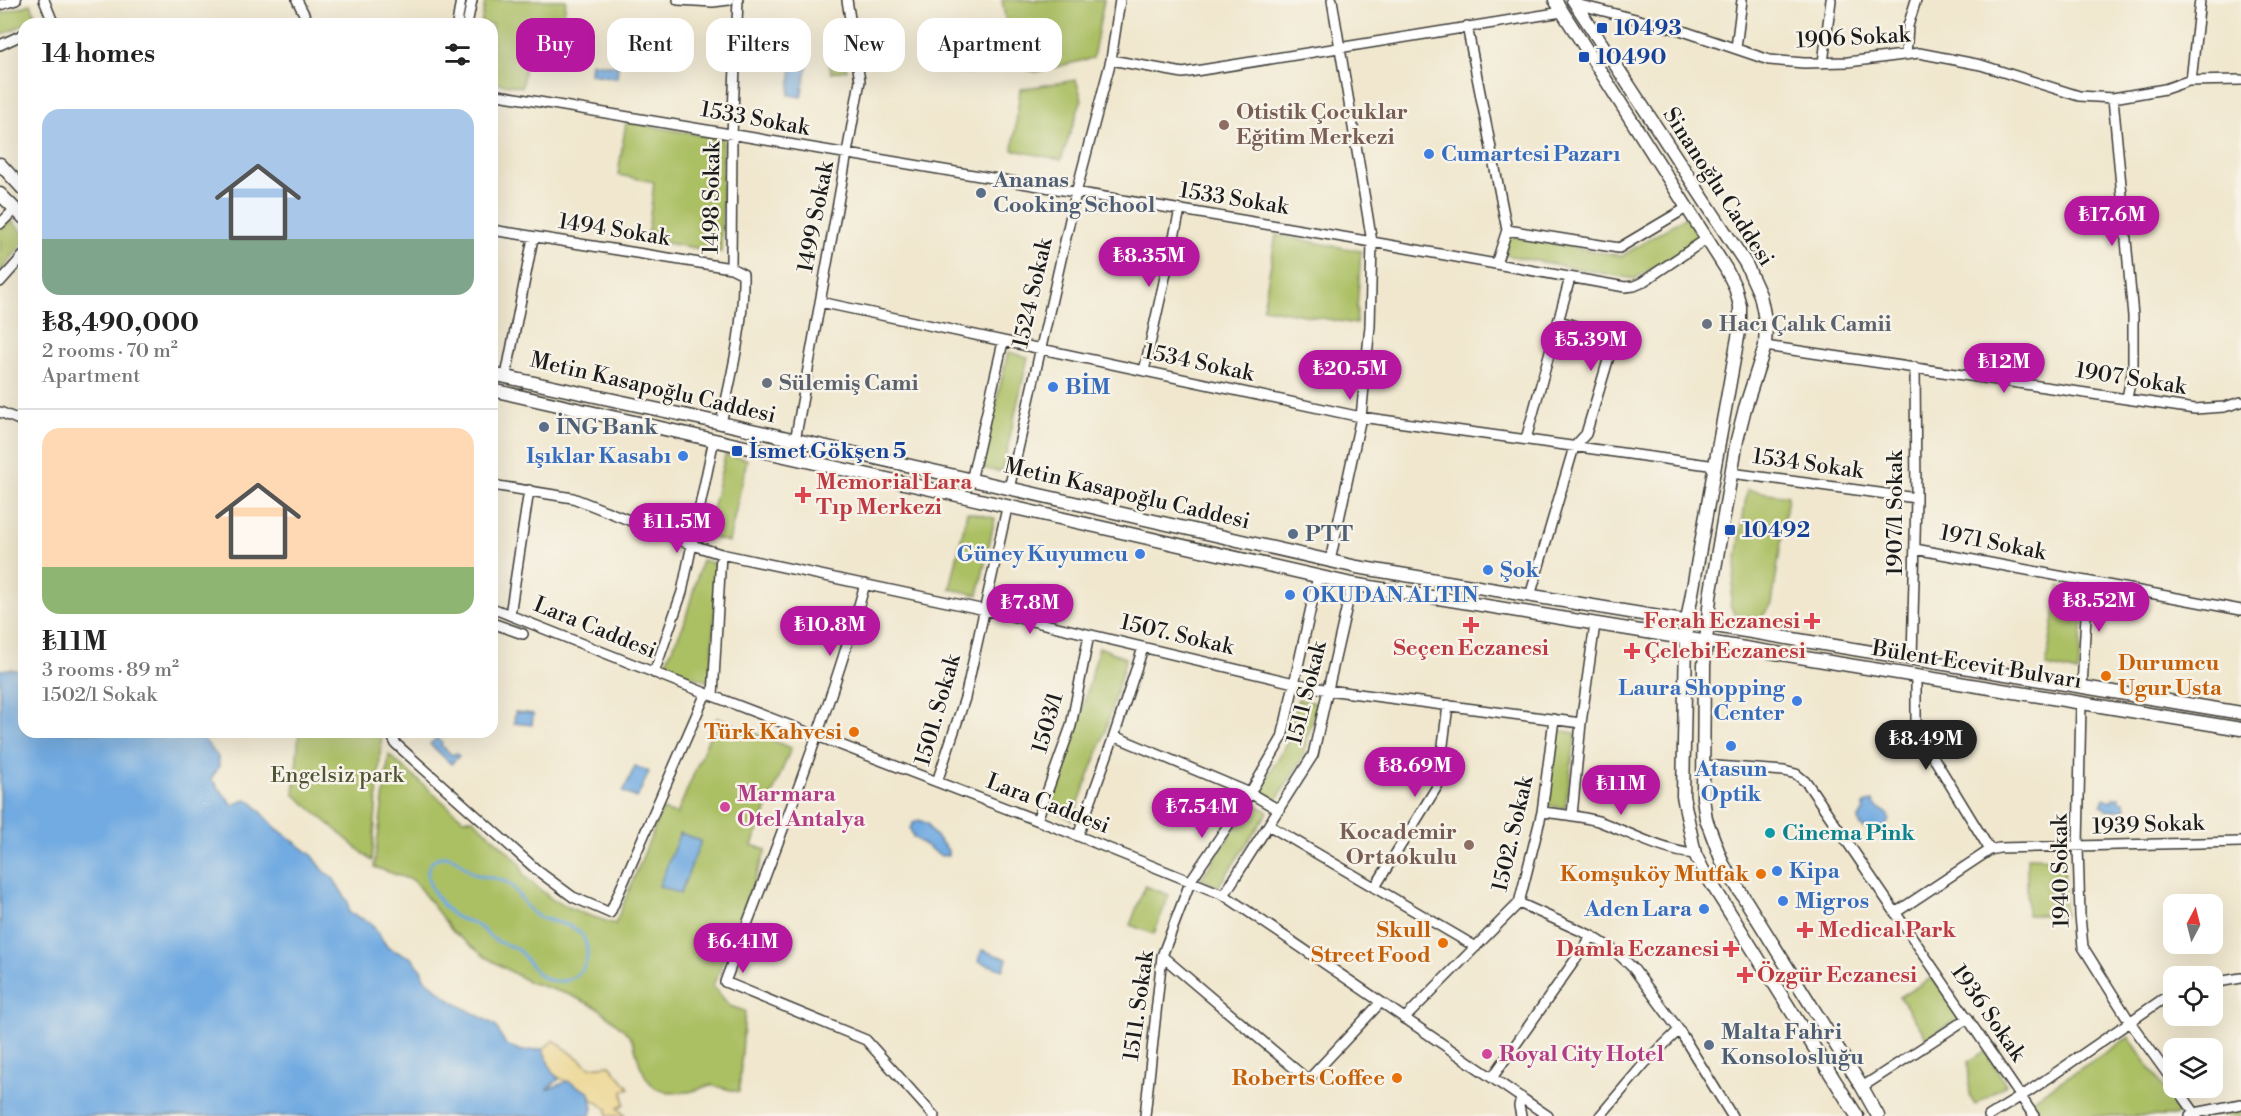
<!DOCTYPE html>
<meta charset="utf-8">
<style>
:root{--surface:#fff;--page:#f6f6f6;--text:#222;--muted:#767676;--line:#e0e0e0;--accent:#b5179e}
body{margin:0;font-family:"Libre Bodoni",serif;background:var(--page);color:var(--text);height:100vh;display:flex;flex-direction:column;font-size:22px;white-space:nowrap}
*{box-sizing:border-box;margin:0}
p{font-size:20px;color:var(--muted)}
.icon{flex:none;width:33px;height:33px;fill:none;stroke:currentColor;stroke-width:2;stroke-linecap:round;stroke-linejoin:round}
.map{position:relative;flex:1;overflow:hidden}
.panel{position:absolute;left:18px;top:18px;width:480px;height:720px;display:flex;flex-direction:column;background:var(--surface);border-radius:18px;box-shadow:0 6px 24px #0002}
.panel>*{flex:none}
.top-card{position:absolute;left:516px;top:18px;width:570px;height:54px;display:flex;gap:12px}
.needle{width:39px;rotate:7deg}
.controls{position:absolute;left:2163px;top:894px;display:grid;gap:12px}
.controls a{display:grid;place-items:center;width:60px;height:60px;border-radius:12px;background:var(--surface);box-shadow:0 6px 24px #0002;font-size:30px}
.price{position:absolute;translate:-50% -51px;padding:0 14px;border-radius:21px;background:var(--accent);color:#fff;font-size:20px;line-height:39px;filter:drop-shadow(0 2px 3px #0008)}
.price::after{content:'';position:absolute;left:50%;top:36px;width:18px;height:14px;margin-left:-9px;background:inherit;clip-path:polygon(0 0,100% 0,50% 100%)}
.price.active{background:#222;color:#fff}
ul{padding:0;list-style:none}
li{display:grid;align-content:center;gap:12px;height:318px;padding:0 24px}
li+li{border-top:2px solid var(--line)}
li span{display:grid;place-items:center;height:186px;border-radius:18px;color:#555}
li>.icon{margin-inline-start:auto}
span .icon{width:108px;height:108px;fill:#fffc;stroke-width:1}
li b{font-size:26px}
h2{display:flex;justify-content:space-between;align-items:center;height:72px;padding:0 24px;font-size:26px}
.chip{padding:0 21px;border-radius:18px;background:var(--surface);box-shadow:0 6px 24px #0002;font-size:21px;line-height:54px}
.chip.active{background:var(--accent);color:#fff}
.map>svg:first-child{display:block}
.green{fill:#abbf64;stroke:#646e40;stroke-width:1.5}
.sand{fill:#eeda9e;stroke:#857b5d;stroke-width:1.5}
.water{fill:#72abe1;stroke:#47647e;stroke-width:1.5}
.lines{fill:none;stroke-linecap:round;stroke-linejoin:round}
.stream{stroke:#72abe1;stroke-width:3}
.minor-casing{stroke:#3c3a37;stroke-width:12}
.major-casing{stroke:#3c3a37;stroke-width:15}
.minor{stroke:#fff;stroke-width:9}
.major{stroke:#fff;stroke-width:12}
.transit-dot{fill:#1a4fb4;stroke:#f7f3e8;stroke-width:2}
.education-dot{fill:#8d6e63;stroke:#f7f3e8;stroke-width:2}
.shop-dot{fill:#3f7fe0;stroke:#f7f3e8;stroke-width:2}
.service-dot{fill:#5c6f8a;stroke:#f7f3e8;stroke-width:2}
.worship-dot{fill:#6b7280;stroke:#f7f3e8;stroke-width:2}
.health-dot{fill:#e0444e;stroke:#f7f3e8;stroke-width:2}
.food-dot{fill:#e8710a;stroke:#f7f3e8;stroke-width:2}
.hotel-dot{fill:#d1479c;stroke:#f7f3e8;stroke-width:2}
.culture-dot{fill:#0f9aa8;stroke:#f7f3e8;stroke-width:2}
.labels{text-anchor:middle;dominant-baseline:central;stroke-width:5;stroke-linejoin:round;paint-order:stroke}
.transit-label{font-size:22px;font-weight:bold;fill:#164399;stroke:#f7f3e8;text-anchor:start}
.street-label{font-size:22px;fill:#1c1c1c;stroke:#f7f3e8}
.education-label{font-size:22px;font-weight:bold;fill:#785e54;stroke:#f7f3e8;text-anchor:start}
.shop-label{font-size:22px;font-weight:bold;fill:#366cbe;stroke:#f7f3e8;text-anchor:start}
.service-label{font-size:22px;font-weight:bold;fill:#4e5e75;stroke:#f7f3e8;text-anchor:start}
.worship-label{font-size:22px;font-weight:bold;fill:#5b616d;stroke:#f7f3e8;text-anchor:start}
.health-label{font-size:22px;font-weight:bold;fill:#be3a42;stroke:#f7f3e8;text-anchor:start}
.food-label{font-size:22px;font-weight:bold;fill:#c56008;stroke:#f7f3e8;text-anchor:end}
.park-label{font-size:22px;fill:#4e5535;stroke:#f7f3e8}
.hotel-label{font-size:22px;font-weight:bold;fill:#b23c85;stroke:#f7f3e8;text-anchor:start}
.culture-label{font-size:22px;font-weight:bold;fill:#0d838f;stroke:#f7f3e8;text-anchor:start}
</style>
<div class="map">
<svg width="2241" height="1116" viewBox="0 0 2241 1116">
<rect width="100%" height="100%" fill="#f7f3e8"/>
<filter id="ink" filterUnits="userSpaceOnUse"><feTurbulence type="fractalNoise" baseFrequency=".0167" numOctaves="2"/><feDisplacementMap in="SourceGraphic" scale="12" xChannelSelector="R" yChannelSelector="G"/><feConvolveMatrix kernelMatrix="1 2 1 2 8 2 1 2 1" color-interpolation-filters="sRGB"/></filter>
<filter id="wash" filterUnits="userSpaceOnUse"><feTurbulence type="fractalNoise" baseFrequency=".008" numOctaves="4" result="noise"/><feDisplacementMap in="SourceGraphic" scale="24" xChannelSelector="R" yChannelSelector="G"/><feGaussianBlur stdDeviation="1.35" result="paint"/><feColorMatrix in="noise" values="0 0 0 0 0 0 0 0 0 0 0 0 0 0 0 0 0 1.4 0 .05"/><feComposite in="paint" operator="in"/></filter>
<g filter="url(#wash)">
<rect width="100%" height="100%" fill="#f0e7ce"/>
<!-- green -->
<path class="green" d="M487 0H566L561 39 529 38 522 87 492 82V24H481L485 2Z
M1002 0H1104L1093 58 1036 72 1013 66Z
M31 4 37 18 0 36V14Z
M840 32 847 70 831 73 824 35Z
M990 56 991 71 964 73 963 58Z
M1076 80 1082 99 1061 160 1013 150 1020 89Z
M626 122 723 139 721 252 647 240 654 182 618 175Z
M1687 216 1701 237 1667 260 1634 279 1505 255 1509 236 1622 256Z
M10 220 24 233V242L0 272V230Z
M1276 235 1361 251 1356 324 1263 308Z
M1008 352 1028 357 1002 472 981 468Z
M725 455 747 459 729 542 706 536Z
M1747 490 1788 496 1772 604 1761 618 1736 615 1730 606Z
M967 512 995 518 978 595 950 589Z
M702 560 717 564 711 683 664 666 684 624Z
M2059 586 2086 591 2078 673 2046 666Z
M1099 647 1126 658 1103 739 1072 820 1050 808 1077 729Z
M1298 699 1317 703 1302 759 1276 801 1259 790 1287 744Z
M717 718 791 748 752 845 766 850 713 986 730 1006 745 1011 739 1092 711 1085 689 1092 669 1093 655 1088 647 1079 640 1065 633 1041 624 1030 598 1008 570 995 529 982 485 957 453 932 414 881 374 867 389 755 463 819H473L520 863 524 876 553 900 582 913 615 924 662 810 677 814Z
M1557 730 1576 733 1565 808 1546 805Z
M299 732H382L372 861 294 794Z
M1252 802 1268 812 1218 887 1201 879Z
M2027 857 2064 858 2065 915H2027Z
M1145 886 1169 895 1154 934 1130 925Z
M1933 977 1961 1017 1927 1038 1900 997Z
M2129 1037 2180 1112 2173 1116H2043L2032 1100Z
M1985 1051 2006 1084 1975 1105 1970 1097 1968 1062Z
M2241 1109V1116L2209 1115Z"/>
<!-- sand -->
<path class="sand" d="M554 1040 590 1067 610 1065 629 1088 623 1092 624 1104 618 1108 625 1116H607V1109L592 1099 590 1093C583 1089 554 1077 552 1072 549 1066 545 1056 543 1049Z"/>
<!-- water -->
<path class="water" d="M806 43 809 56 801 97 789 95 794 47Z
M591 63 618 66 617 78 590 74Z
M1038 588 1048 590 1044 608 1033 606Z
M11 669 24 672V732H198L218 757 219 766 211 779 233 805 247 799 253 803 275 827 313 856 324 871 333 878 348 902 349 913 370 922 388 948 412 958 421 969 424 978 453 1002 495 1025 506 1045 522 1051 543 1049 552 1072 559 1079 546 1090 568 1081 590 1093 593 1109 590 1116H0V670Z
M515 712 533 714 532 725 514 723Z
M437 738 442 742 441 745 452 755 456 753 459 756 451 764 430 744Z
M635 766 649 772 637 798 623 792Z
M2119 797V801H2124L2125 809 2108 811 2101 806 2104 798 2111 801 2113 798Z
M1873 801 1876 806 1888 814 1889 820 1884 829 1870 832 1861 826 1858 820 1864 810V804Z
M919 820 928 824 930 830 948 850V855L941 856 913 837 910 828 913 823Z
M680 833 701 841 680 894 659 886Z
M982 950 1007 959 1003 970 978 961Z"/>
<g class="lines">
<!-- stream -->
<path class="stream" d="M444 856C458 856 463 868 474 874 486 879 499 876 509 884 521 893 525 911 539 917 555 924 578 922 585 941 595 968 569 990 544 978 536 974 531 965 525 958 514 942 509 949 495 940 489 936 484 930 478 926 471 920 460 921 453 915 442 906 425 884 428 870 430 861 436 858 444 856Z"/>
</g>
</g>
<g filter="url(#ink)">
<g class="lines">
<!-- minor casing -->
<g class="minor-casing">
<path id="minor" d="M44 0 52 20 56 24
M297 0 309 24
M678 0 713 2 729 0
M1576 4 1683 31 1769 60 1804 63 1848 62 1919 53 1981 65 2079 96 2113 98 2165 89 2188 81 2241 80
M0 5 16 0
M457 24 461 0
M467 24 472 0
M1467 26 1507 230 1496 264
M0 45 24 34
M1736 48 1742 0
M1906 55 1908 26 1916 0
M1111 60 1183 73 1562 12
M1823 63 1831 0
M2191 81 2200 0
M492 94 1372 242 1625 287 1634 286 1641 283 1708 238
M2113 98 2133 316V368L2127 398
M0 224 15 209
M492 230 731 268
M1507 230 1619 248 1688 207
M0 282 24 255
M820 302 1361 417 1716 466
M1765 346 2195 409 2224 407 2241 402
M1144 371 1180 210
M506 376 533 238
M0 412 24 422
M721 423C732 374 744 325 743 274L731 268 732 135 738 0
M1526 439 1570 278
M795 441 860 81 847 0
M1731 473 1916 498
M971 481 1003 342
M492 485 573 498 692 545 721 554 985 610 1294 683 1328 690 1581 723
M1009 489 1076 193 1111 60 1120 0
M1915 549 2241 610
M1330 561 1361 417 1370 326 1372 242 1332 0
M865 584C827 720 775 850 725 982L866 1040 934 1116
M1530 596 1574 447 1586 434 1615 337 1559 321
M492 608 713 696 1078 836 1224 895 1548 1116
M510 615 529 490
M492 623 523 634
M1912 659 1916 498 1915 367
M654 673 682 592 714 439
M1916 676V722L1918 732 1990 850
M2082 687 2088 581
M713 696 721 554
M2081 703 2078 846 2080 916 2083 947 2130 1022 2174 1083
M390 732 396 744 538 871 573 897 610 913 706 693
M1114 736 1250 793 1279 810
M1703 765 1784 771 1796 774 1807 783 2034 1116
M937 782 965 698 1007 508
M1542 812C1561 814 1580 816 1598 821 1629 832 1661 851 1695 854
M1572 815 1581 723 1595 624
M1037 820 1071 726 1089 635
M1270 826 1476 947
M1078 836 1114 736 1143 648
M1375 887 1438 785 1448 705
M1224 895 1313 755 1352 584
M1519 903 1592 936 1615 951 1633 968 1679 1030 1732 1116
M1895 913 1990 850 1999 848 2241 842
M1162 956 1308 1080 1381 1002
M2212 983 2241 978
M1404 1019 1519 903 1542 812 1554 719
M1492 1078 1592 936
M1862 1087 1968 1018
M2177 1088 2197 1116
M1521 1097 1519 1106 1521 1116
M1145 1116 1162 956 1191 880 1250 793 1282 738 1318 576
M1600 1116 1644 1064 1679 1030
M1989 1116 2028 1092 2163 999 2174 994
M2190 1116 2195 1113 2241 1104"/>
</g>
<!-- major casing -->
<g class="major-casing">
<path id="major" d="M1555 0 1726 269 1735 287 1740 306V326L1687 621 1686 638 1683 796 1695 854 1703 870 1857 1116
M1573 0 1746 264 1760 295 1763 309 1766 325 1765 346 1745 408 1737 440 1710 597 1704 665 1703 798 1706 819 1723 864 1862 1087 1878 1116
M0 164 24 190
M0 194 24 218
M492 374 721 423 1357 567 2241 713
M492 390 1352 584 2241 729"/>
</g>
<!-- minor -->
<use href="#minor" class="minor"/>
<!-- major -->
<use href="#major" class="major"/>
</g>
</g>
<!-- markers -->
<g class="transit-dot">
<rect x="1596" y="22" width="12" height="12" rx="3"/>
<rect x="1578" y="51" width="12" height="12" rx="3"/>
<rect x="731" y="445" width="12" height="12" rx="3"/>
<rect x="1724" y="524" width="12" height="12" rx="3"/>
</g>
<g class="education-dot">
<circle cx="1224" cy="125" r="6"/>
<circle cx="1469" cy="845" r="6"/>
</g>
<g class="shop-dot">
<circle cx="1429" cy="154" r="6"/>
<circle cx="1053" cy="387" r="6"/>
<circle cx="683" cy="456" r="6"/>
<circle cx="1140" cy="554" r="6"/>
<circle cx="1488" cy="570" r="6"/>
<circle cx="1290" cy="595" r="6"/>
<circle cx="1797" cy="701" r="6"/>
<circle cx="1731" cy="746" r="6"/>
<circle cx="1777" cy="871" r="6"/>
<circle cx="1783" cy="901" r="6"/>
<circle cx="1704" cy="909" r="6"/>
</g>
<g class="service-dot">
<circle cx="981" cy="193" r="6"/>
<circle cx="544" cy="427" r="6"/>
<circle cx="1293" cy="534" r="6"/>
<circle cx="1709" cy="1045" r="6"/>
</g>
<g class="worship-dot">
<circle cx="1707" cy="324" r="6"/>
<circle cx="767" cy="383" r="6"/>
</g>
<g class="health-dot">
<path d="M800 486h6v6h6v6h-6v6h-6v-6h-6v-6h6z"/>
<path d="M1809 612h6v6h6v6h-6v6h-6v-6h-6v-6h6z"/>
<path d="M1468 616h6v6h6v6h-6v6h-6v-6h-6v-6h6z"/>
<path d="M1629 642h6v6h6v6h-6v6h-6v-6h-6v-6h6z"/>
<path d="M1802 921h6v6h6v6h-6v6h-6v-6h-6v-6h6z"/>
<path d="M1728 940h6v6h6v6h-6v6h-6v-6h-6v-6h6z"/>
<path d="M1742 966h6v6h6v6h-6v6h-6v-6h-6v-6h6z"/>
</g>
<g class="food-dot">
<circle cx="2106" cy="676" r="6"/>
<circle cx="854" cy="732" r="6"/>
<circle cx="1761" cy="874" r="6"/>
<circle cx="1443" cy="943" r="6"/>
<circle cx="1397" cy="1078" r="6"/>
</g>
<g class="hotel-dot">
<circle cx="725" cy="807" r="6"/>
<circle cx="1487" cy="1054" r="6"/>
</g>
<circle class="culture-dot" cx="1770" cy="833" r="6"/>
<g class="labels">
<!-- transit labels -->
<g class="transit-label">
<text x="1614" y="28">10493</text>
<text x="1596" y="57">10490</text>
<text x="749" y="451">İsmet Gökşen 5</text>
<text x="1742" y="530">10492</text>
</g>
<!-- street labels -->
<g class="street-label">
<text transform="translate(1853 38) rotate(-3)">1906 Sokak</text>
<text transform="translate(755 119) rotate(10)">1533 Sokak</text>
<text transform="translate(1718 187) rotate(57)">Si̇nanoğlu Caddesi</text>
<text transform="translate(712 198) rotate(-89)">1498 Sokak</text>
<text transform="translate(1234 199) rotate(9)">1533 Sokak</text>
<text transform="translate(816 217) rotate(-79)">1499 Sokak</text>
<text transform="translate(614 230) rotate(9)">1494 Sokak</text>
<text transform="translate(1033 293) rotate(-77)">1524 Sokak</text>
<text transform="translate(1199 363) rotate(12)">1534 Sokak</text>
<text transform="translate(2131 379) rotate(9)">1907 Sokak</text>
<text transform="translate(653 388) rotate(13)">Metin Kasapoğlu Caddesi</text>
<text transform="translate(1808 464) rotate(8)">1534 Sokak</text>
<text transform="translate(1127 494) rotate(13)">Metin Kasapoğlu Caddesi</text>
<text transform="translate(1895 513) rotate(-90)">1907/1 Sokak</text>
<text transform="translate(1993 543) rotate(11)">1971 Sokak</text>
<text transform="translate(595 628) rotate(22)">Lara Caddesi</text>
<text transform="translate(1177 635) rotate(13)">1507. Sokak</text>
<text transform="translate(1977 665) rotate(9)">Bülent Ecevit Bulvarı</text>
<text transform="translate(1307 693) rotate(-76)">1511 Sokak</text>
<text transform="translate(938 710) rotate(-74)">1501. Sokak</text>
<text transform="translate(1048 723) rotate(-74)">1503/1</text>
<text transform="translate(1048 804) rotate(21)">Lara Caddesi</text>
<text transform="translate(2148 825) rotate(-2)">1939 Sokak</text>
<text transform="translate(1513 834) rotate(-77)">1502. Sokak</text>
<text transform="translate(2061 871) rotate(-91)">1940 Sokak</text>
<text transform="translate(1139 1006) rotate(-82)">1511. Sokak</text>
<text transform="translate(1988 1013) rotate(55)">1936 Sokak</text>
</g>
<!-- education labels -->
<g class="education-label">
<text x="1236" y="112">Otistik Çocuklar<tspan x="1236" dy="25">Eğitim Merkezi</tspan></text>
<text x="1457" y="832" text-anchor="end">Kocademir<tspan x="1457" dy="25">Ortaokulu</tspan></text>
</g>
<!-- shop labels -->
<g class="shop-label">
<text x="1441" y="154">Cumartesi Pazarı</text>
<text x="1065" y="387">BİM</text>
<text x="671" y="456" text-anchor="end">Işıklar Kasabı</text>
<text x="1128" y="554" text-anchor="end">Güney Kuyumcu</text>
<text x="1500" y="570">Şok</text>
<text x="1302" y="595">OKUDAN ALTIN</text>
<text x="1785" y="688" text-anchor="end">Laura Shopping<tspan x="1785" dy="25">Center</tspan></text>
<text x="1731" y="769" text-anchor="middle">Atasun<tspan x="1731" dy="25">Optik</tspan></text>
<text x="1789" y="871">Kipa</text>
<text x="1795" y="901">Migros</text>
<text x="1692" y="909" text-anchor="end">Aden Lara</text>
</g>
<!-- service labels -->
<g class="service-label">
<text x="993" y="180">Ananas<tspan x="993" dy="25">Cooking School</tspan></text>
<text x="556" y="427">İNG Bank</text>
<text x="1305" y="534">PTT</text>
<text x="1721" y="1032">Malta Fahri<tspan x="1721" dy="25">Konsolosluğu</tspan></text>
</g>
<!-- worship labels -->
<g class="worship-label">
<text x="1719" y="324">Hacı Çalık Camii</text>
<text x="779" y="383">Sülemiş Cami</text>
</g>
<!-- health labels -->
<g class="health-label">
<text x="816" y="482">Memorial Lara<tspan x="816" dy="25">Tıp Merkezi</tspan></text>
<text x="1800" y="621" text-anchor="end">Ferah Eczanesi</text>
<text x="1471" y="648" text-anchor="middle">Seçen Eczanesi</text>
<text x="1644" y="651">Çelebi Eczanesi</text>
<text x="1818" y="930">Medical Park</text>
<text x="1719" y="949" text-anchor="end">Damla Eczanesi</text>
<text x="1757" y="975">Özgür Eczanesi</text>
</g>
<!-- food labels -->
<g class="food-label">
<text x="2118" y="663" text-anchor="start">Durumcu<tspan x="2118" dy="25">Ugur Usta</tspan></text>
<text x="842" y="732">Türk Kahvesi</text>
<text x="1749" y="874">Komşuköy Mutfak</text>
<text x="1431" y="930">Skull<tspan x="1431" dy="25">Street Food</tspan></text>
<text x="1385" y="1078">Roberts Coffee</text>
</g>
<!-- park labels -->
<g class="park-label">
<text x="337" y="775">Engelsiz park</text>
</g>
<!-- hotel labels -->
<g class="hotel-label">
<text x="737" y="794">Marmara<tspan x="737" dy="25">Otel Antalya</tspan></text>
<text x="1499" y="1054">Royal City Hotel</text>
</g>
<!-- culture labels -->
<g class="culture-label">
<text x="1782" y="833">Cinema Pink</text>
</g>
</g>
</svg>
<div class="controls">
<a><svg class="needle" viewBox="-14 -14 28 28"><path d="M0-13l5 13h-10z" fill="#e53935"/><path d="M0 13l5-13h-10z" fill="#767676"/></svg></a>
<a><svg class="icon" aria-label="locate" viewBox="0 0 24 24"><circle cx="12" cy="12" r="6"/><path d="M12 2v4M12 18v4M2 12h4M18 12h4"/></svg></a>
<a><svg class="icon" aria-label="layers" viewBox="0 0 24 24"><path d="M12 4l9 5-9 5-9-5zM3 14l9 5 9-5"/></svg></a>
</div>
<b class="price" style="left:2112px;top:247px">₺17.6M</b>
<b class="price" style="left:1149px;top:288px">₺8.35M</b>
<b class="price" style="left:1591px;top:372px">₺5.39M</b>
<b class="price" style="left:2004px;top:394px">₺12M</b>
<b class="price" style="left:1350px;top:401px">₺20.5M</b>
<b class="price" style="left:677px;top:554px">₺11.5M</b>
<b class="price" style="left:2099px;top:633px">₺8.52M</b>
<b class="price" style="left:1030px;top:635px">₺7.8M</b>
<b class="price" style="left:830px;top:657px">₺10.8M</b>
<b class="price active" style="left:1926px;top:771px">₺8.49M</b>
<b class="price" style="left:1415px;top:798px">₺8.69M</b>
<b class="price" style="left:1621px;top:816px">₺11M</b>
<b class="price" style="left:1202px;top:839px">₺7.54M</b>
<b class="price" style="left:743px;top:974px">₺6.41M</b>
<div class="top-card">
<a class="chip active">Buy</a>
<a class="chip">Rent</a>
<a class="chip">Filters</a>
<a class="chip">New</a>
<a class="chip">Apartment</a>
</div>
<section class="panel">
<h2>14 homes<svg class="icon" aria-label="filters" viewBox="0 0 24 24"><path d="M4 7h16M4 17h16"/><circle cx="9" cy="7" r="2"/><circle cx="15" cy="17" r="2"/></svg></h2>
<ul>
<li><span style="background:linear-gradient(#a9c7e8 70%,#7fa58c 0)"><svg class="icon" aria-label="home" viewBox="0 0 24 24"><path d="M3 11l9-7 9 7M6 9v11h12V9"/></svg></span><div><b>₺8,490,000</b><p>2 rooms · 70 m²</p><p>Apartment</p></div></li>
<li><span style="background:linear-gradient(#ffd9b3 75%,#8fb573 0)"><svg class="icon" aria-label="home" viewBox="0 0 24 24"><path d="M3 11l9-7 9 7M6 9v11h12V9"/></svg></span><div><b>₺11M</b><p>3 rooms · 89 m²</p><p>1502/1 Sokak</p></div></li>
</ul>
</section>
</div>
